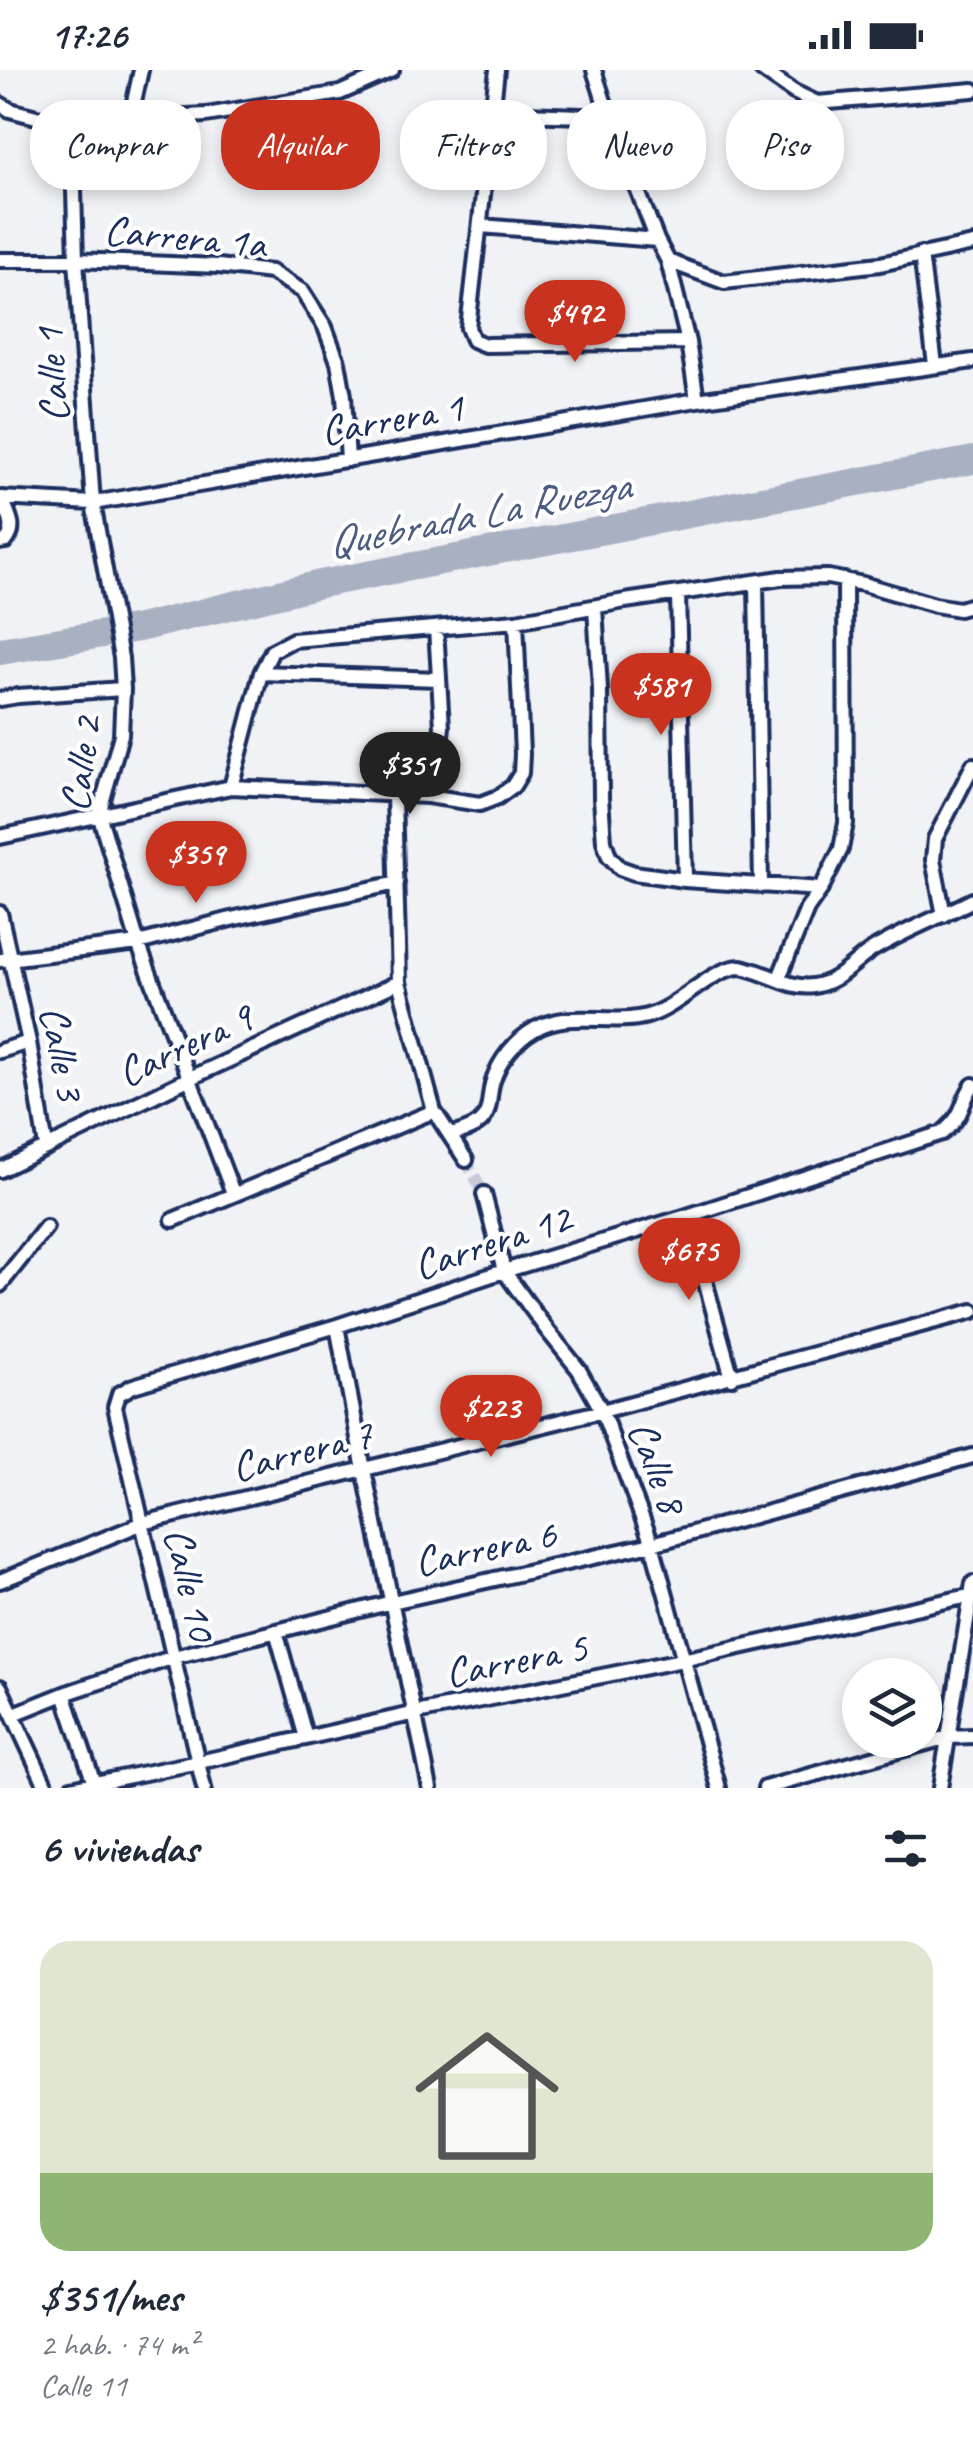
<!DOCTYPE html>
<html lang="es">
<meta charset="utf-8">
<style>
:root{--surface:#fff;--page:#f2f2f3;--text:#1f2937;--muted:#747a83;--line:#e0e1e3;--accent:#c8321e}
body{margin:0;font-family:Caveat,sans-serif;background:var(--page);color:var(--text);height:100vh;display:flex;flex-direction:column;font-size:38px;white-space:nowrap}
*{box-sizing:border-box;margin:0}
p{font-size:32px;color:var(--muted)}
.icon{flex:none;width:55px;height:55px;fill:none;stroke:currentColor;stroke-width:2;stroke-linecap:round;stroke-linejoin:round}
.map{position:relative;height:1718px;overflow:hidden}
.sheet{display:flex;flex-direction:column;background:var(--surface);flex:1}
.sheet>*{flex:none}
.top-card{position:absolute;left:30px;top:30px;width:915px;height:90px;display:flex;gap:20px}
.buttons{position:absolute;left:842px;top:1588px;display:grid;gap:20px}
.buttons a{display:grid;place-items:center;width:100px;height:100px;border-radius:50%;background:var(--surface);box-shadow:0 5px 15px #0003;font-size:50px}
.price{position:absolute;translate:-50% -85px;padding:0 22px;border-radius:35px;background:var(--accent);color:#fff;font-size:32px;line-height:65px;filter:drop-shadow(0 2px 5px #0008)}
.price::after{content:'';position:absolute;left:50%;top:60px;width:30px;height:22px;margin-left:-15px;background:inherit;clip-path:polygon(0 0,100% 0,50% 100%)}
.price.active{background:#222;color:#fff}
ul{padding:0;list-style:none}
li{display:grid;align-content:center;gap:20px;height:530px;padding:0 40px}
li+li{border-top:2px solid var(--line)}
li span{display:grid;place-items:center;height:310px;border-radius:30px;color:#555}
li>.icon{margin-inline-start:auto}
span .icon{width:180px;height:180px;fill:#fffc;stroke-width:1}
li b{font-size:42px}
h2{display:flex;justify-content:space-between;align-items:center;height:120px;padding:0 40px;font-size:42px}
.pill{padding:0 35px;border-radius:40px;background:var(--surface);box-shadow:0 5px 15px #0003;font-size:35px;line-height:90px}
.pill.active{background:var(--accent);color:#fff}
.status{display:flex;justify-content:space-between;align-items:center;height:70px;padding:0 50px;background:var(--surface);direction:ltr}
.status svg{height:28px;fill:currentColor}
.map>svg:first-child{display:block}
.lines{fill:none;stroke-linecap:round;stroke-linejoin:round}
.river{stroke:#a8b0c2;stroke-width:28}
.minor-tunnel{stroke:#c6cbd7;stroke-width:12;stroke-dasharray:12 6;stroke-linecap:butt}
.minor-casing{stroke:#1b2f5e;stroke-width:20}
.minor{stroke:#fff;stroke-width:12}
.labels{text-anchor:middle;dominant-baseline:central;stroke-width:8;stroke-linejoin:round;paint-order:stroke}
.street-label{font-size:42px;fill:#1b2f5e;stroke:#fff}
.water-label{font-size:45px;font-style:italic;fill:#4c5c81;stroke:#fff}
</style>
<div class="status"><b>17:26</b><svg viewBox="0 0 49 12"><path d="M0 12V9h3v3zM5 12V6h3v6zM10 12V3h3v9zM15 12V0h3v12zM26 1h20v11H26zM47 4h2v5h-2z"/></svg></div>
<div class="map">
<svg width="973" height="1718" viewBox="0 0 973 1718">
<rect width="100%" height="100%" fill="#f1f2f5"/>
<filter id="ink" filterUnits="userSpaceOnUse"><feTurbulence type="fractalNoise" baseFrequency=".01" numOctaves="2"/><feDisplacementMap in="SourceGraphic" scale="20" xChannelSelector="R" yChannelSelector="G"/><feConvolveMatrix kernelMatrix="1 2 1 2 8 2 1 2 1" color-interpolation-filters="sRGB"/></filter>
<g filter="url(#ink)">
<g class="lines">
<!-- river -->
<path class="river" d="M0 581 139 558 320 514 973 390"/>
<!-- minor-tunnel -->
<path class="minor-tunnel" d="M466 1090 484 1124"/>
<!-- minor casing -->
<g class="minor-casing">
<path id="minor" d="M497 0 468 258 473 270 485 275 688 272
M594 0 609 47 657 170 668 191 688 272 697 330
M762 0 794 22 817 33 973 20
M0 34 10 40 40 48 72 52 206 45 340 23 392 0
M494 43 609 47
M130 50 141 0
M72 52 76 190 93 433 121 588 123 619 121 665 99 744 138 873 233 1123
M481 156 657 170
M921 184 935 295
M0 190H76L218 196 271 202 302 221 325 257 338 292 344 326 348 390
M668 191 724 212 880 194 973 174
M0 428 93 433 697 330 973 291
M0 472 6 471C18 457 7 443 2 428
M756 512 761 816
M678 524 685 810
M595 538 600 619 601 728 604 771 609 786 620 798 634 803 685 810 821 819
M261 603 439 609
M0 629 18 626 123 619
M231 717 261 603 272 581 293 570 516 551 625 531 781 508 828 507 863 514 935 535 959 539 973 535
M428 726 438 689 442 657 436 558
M0 767 231 717 428 726 480 734 498 727 513 716 521 703 522 684 516 551
M0 843 29 972 46 1077
M944 845 933 790 935 769 973 695
M0 890 138 873 231 849 397 813
M779 908 807 839 821 819 841 779 846 753 845 510
M0 981 29 972
M434 1041 466 1090
M451 1065C461 1062 472 1059 479 1053 492 1043 488 1025 493 1011 499 990 516 970 535 959 571 939 610 956 647 946 680 937 710 898 741 897 742 897 755 901 755 901 775 907 793 919 813 916 841 912 855 889 877 877 908 859 942 846 973 830
M0 1100 188 1009 399 912
M484 1124 504 1201 547 1260 579 1300 602 1341 652 1474 719 1718
M687 1146 732 1308
M173 1150 434 1041 399 912 394 726
M0 1215 46 1157
M337 1256 364 1400 430 1718
M0 1511 143 1453 602 1341 973 1241
M276 1561 306 1668
M0 1617 47 1718
M64 1624 94 1713
M14 1644 64 1624 174 1587 392 1532 652 1474 973 1386
M71 1718 199 1692 416 1643 682 1590 973 1525
M204 1718 115 1337 119 1324 133 1316 337 1256 504 1201 687 1146 942 1063C966 1044 959 1035 973 1015
M765 1718 948 1667 973 1666
M940 1718 973 1513"/>
</g>
<!-- minor -->
<use href="#minor" class="minor"/>
</g>
</g>
<g class="labels">
<!-- street labels -->
<g class="street-label">
<text transform="translate(185 167) rotate(5)">Carrera 1a</text>
<text transform="translate(52 305) rotate(-94)">Calle 1</text>
<text transform="translate(392 349) rotate(-10)">Carrera 1</text>
<text transform="translate(81 694) rotate(-82)">Calle 2</text>
<text transform="translate(185 975) rotate(-25)">Carrera 9</text>
<text transform="translate(62 983) rotate(79)">Calle 3</text>
<text transform="translate(492 1172) rotate(-18)">Carrera 12</text>
<text transform="translate(302 1381) rotate(-14)">Carrera 7</text>
<text transform="translate(657 1397) rotate(69)">Calle 8</text>
<text transform="translate(485 1478) rotate(-12)">Carrera 6</text>
<text transform="translate(190 1514) rotate(77)">Calle 10</text>
<text transform="translate(516 1590) rotate(-11)">Carrera 5</text>
</g>
<!-- water labels -->
<g class="water-label">
<text transform="translate(478 444) rotate(-11)">Quebrada La Ruezga</text>
</g>
</g>
</svg>
<div class="buttons">
<a><svg class="icon" aria-label="layers" viewBox="0 0 24 24"><path d="M12 4l9 5-9 5-9-5zM3 14l9 5 9-5"/></svg></a>
</div>
<b class="price" style="left:575px;top:295px">$492</b>
<b class="price" style="left:661px;top:668px">$581</b>
<b class="price active" style="left:410px;top:747px">$351</b>
<b class="price" style="left:196px;top:836px">$359</b>
<b class="price" style="left:689px;top:1233px">$675</b>
<b class="price" style="left:491px;top:1390px">$223</b>
<div class="top-card">
<a class="pill">Comprar</a>
<a class="pill active">Alquilar</a>
<a class="pill">Filtros</a>
<a class="pill">Nuevo</a>
<a class="pill">Piso</a>
</div>
</div>
<section class="sheet">
<h2>6 viviendas<svg class="icon" aria-label="filters" viewBox="0 0 24 24"><path d="M4 7h16M4 17h16"/><circle cx="9" cy="7" r="2"/><circle cx="15" cy="17" r="2"/></svg></h2>
<ul>
<li><span style="background:linear-gradient(#dfe7d0 75%,#8fb573 0)"><svg class="icon" aria-label="home" viewBox="0 0 24 24"><path d="M3 11l9-7 9 7M6 9v11h12V9"/></svg></span><div><b>$351/mes</b><p>2 hab. · 74 m²</p><p>Calle 11</p></div></li>
</ul>
</section>
